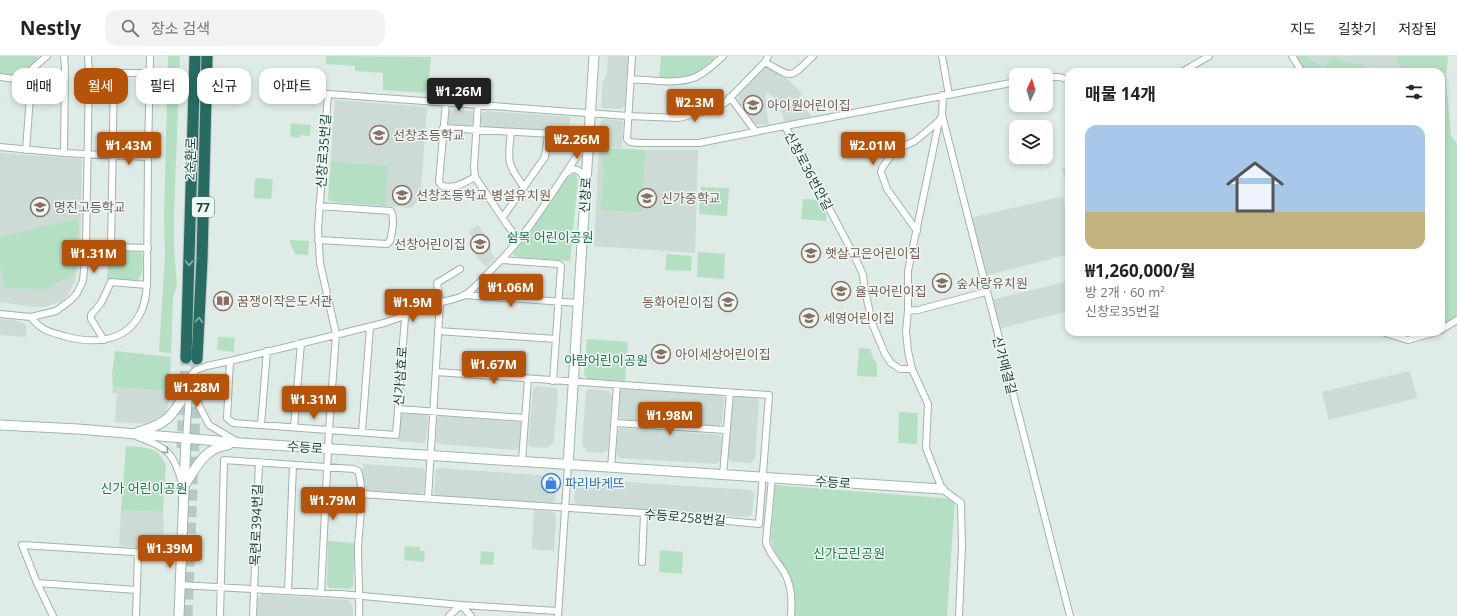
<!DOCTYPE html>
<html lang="ko">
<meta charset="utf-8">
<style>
:root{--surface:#fff;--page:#f2f2f2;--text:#222;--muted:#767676;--line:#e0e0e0;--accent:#b45309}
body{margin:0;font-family:"Open Sans","Noto Sans KR",sans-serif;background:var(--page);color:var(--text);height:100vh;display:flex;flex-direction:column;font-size:15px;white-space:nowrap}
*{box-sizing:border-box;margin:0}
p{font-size:13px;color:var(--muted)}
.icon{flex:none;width:22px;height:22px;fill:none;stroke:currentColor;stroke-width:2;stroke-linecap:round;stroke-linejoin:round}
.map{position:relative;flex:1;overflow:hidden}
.side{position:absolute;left:1065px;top:12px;width:380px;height:268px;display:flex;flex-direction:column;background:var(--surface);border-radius:12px;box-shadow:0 2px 6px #0003}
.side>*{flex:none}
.banner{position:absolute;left:12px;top:12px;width:380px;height:36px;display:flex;gap:8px}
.needle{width:26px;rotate:4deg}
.fabs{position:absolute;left:1009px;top:12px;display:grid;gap:8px}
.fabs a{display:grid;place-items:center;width:44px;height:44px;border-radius:8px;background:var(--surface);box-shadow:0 2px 6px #0003;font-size:20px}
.price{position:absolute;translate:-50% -34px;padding:0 9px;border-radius:4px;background:var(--accent);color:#fff;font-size:13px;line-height:26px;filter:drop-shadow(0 1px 2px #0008)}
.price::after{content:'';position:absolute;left:50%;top:24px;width:12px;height:9px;margin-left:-6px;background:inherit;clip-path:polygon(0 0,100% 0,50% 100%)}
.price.selected{background:#222;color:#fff}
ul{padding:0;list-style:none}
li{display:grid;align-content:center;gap:8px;height:212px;padding:0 20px}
li span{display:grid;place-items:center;height:124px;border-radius:12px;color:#555}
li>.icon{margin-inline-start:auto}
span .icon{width:72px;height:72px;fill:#fffc;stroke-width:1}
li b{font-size:17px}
h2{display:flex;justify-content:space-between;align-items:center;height:48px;padding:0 20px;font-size:17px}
.tag{padding:0 14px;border-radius:12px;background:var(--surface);box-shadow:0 2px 6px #0003;font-size:14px;line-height:36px}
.tag.selected{background:var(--accent);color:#fff}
header{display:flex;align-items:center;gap:24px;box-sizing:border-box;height:56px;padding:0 20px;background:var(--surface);border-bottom:1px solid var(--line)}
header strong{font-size:19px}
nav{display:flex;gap:22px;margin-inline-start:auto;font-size:14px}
.search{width:280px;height:36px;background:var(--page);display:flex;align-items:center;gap:10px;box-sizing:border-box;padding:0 14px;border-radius:12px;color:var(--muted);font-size:15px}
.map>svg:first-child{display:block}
.built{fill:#ccdbd5}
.green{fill:#b4dfc3}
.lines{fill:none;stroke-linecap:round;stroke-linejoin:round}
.highway-tunnel{stroke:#b8c8c3;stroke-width:11;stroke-dasharray:11 5.5;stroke-linecap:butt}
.street-casing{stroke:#a1b3ae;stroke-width:8}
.secondary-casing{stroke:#9cb8b0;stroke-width:11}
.highway-casing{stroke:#c0c8c7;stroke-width:13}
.street{stroke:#fff;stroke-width:6}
.secondary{stroke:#fff;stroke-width:9}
.highway{stroke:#276b63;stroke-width:11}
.oneway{stroke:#8ab2ac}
.oneway2{stroke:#8e9e9b}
.labels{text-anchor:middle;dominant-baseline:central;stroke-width:3;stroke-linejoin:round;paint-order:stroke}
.shield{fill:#eef8f4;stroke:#5c7470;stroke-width:1}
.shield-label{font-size:12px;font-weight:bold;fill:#1e3c37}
.education-label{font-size:13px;fill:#785e54;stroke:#eef8f4;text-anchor:start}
.street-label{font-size:13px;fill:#1e3c37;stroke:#eef8f4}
.park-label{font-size:13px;fill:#24764b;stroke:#eef8f4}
.shop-label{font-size:13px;fill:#366cbe;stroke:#eef8f4;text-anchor:start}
</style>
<header>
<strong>Nestly</strong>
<div class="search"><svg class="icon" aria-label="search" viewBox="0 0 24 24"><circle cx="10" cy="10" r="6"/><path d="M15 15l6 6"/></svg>장소 검색</div>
<nav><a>지도</a><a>길찾기</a><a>저장됨</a></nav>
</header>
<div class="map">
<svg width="1457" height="560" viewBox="0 0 1457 560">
<rect width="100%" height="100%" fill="#deebe6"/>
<!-- built -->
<path class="built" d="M608 0H628L625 49 621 53 602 52 601 50 603 26 607 17Z
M1306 0H1396L1401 16H1328Z
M765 10 785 21 802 37 799 41V48L804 54 808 55 811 61 785 67 780 51 777 44 766 36V52L769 69 755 68 739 45 738 41 740 37Z
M335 44 427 51 421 133 416 147 412 152 334 146 328 144Z
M446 53 472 55 474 58 473 67 470 70 449 68 445 64Z
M485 55 570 61 569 77 484 71 480 66 481 59Z
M604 63 623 65 622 92 599 90 600 67Z
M599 92 645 94H698L695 197 594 190Z
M0 97 82 103 80 198 76 220 75 226 67 240 61 245 54 248 44 251H31L0 246Z
M1069 111V140L1062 112Z
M1060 141H1063L1069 164V198L985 220 970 162Z
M478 169 489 184 491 190V197L495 202 487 211 476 201 469 186 474 184 469 176Z
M1069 225V255L998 273 991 244Z
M0 263 15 264 25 268 27 271 26 281 0 279Z
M1410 315 1417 342 1329 364 1322 336Z
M535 330 555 332 558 334 554 386 547 392 531 391 528 389 533 332Z
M113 331 169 335 170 338 166 359 158 364 150 368 115 366 117 337H112Z
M589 333 609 335 612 339 608 394 603 397 587 396 582 389 586 336Z
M623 333 722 340 724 343 722 367 718 370 622 364 619 360 620 335Z
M734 340 756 342 759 346 755 403 751 407 731 406 728 402 733 342Z
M404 357 425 359 428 362 426 384 423 387 398 385 400 360Z
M440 360 519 366 521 368 520 390 516 394 439 388 436 385 437 363Z
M621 372 719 379 722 383 720 405 716 408 620 402 616 398 618 375Z
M363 408 423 412 425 415 424 436 420 438 366 435 361 431Z
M438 412 551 420 556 426 555 445 552 448 436 440 434 437 436 414Z
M579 423 751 434 754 438 752 459 747 461 579 450 574 445 575 427Z
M121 454 163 456 164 481 162 492 155 493 119 490Z
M534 454 553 456 556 459 554 495 532 493Z
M261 538 348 544 353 550V560H256L257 543Z"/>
<!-- green -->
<path class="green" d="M0 0H37L39 2 29 12 27 22 0 19Z
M168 0H180L174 158V192L177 230 173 241 171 297 159 296 165 199 164 165Z
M326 0 431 1 428 37 383 34V17L355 15V10L326 8Z
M661 0H715V2L695 18 680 22H659Z
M1297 0H1306L1324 12 1333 1 1345 6 1362 8 1364 16H1306Z
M1396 0H1448L1446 23 1451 80 1457 87V259L1441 269V16H1401Z
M291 67 311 69 310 80 300 79 299 82 290 81Z
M604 92 645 94 642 156 601 154Z
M331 106 388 110 385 150 334 146 328 144Z
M575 117 578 124 570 205 519 201 513 199 515 193 566 123Z
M255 122 273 123 271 143 254 142Z
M701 131 729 132 727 160 699 158Z
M803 143 818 144 826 158V165L801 163Z
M78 163 77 200 75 217 46 233 5 232 0 210V181Z
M289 184 309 185 308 199 295 198Z
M109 195 140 196 143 200C142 208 144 218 138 224L107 223Z
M698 196 725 198 724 223 697 221Z
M667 198 692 200 691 215 665 214Z
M218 281 235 282 234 296 217 294Z
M587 283 628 286 625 325 588 323 584 319Z
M859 292 870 293 873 302 877 308V321L857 320Z
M115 295 171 301 169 335 113 331 112 318Z
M899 356 918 357 917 388 898 387Z
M126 390C144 392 159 389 166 410L163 456 121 454Z
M775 429 955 443 947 560H794C795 542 795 530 786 513 780 502 772 495 771 482Z
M328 485 355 487 353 531 349 533 330 532 327 529Z
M405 490 420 491V495H425L424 506 404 504Z
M660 494 683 496 682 518 659 516Z
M481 495 494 496 493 509 480 508Z"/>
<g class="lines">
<!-- highway-tunnel -->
<path class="highway-tunnel" d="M182 392 186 302
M187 560 197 303"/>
<!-- street casing -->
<g class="street-casing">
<path id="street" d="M64 0 65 13 64 97
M632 0 627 83 630 86 639 87H699L785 70 855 201 863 219 864 229 872 267 885 298 891 307 900 313H912
M942 0 949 39
M1292 0 1302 16
M765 6C794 23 789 23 813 0
M1182 16 1209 0
M89 17H150
M0 21 31 25
M1046 21H1059L1069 24
M631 23C651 24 676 29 696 21 704 17 716 7 723 0
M943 39 942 59 939 65 908 215V255L906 275 908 295 912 313 928 348 926 392 942 433 961 447 962 490 959 560
M730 41 756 76
M446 46 439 126 442 130C455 133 464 127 475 121
M478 48 474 111 475 121 508 170 519 184
M942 59 1070 560
M785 70 1016 26
M443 72 589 80
M511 76C508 105 506 107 524 131
M0 91 64 97 148 101
M26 94 32 13 47 0
M567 117 572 113C579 113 582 117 585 124
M503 161 545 101 548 79
M917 175 887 133 881 116 882 112 895 94 915 85 939 65
M318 184 387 188 390 185C392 177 395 163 391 155L319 150
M86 190 148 192
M111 191 114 18
M502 204 558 208 561 210 553 325
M464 239 578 247
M908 255 918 254 986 236
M0 258 31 261 56 255 72 243 77 237 83 225 86 190 89 17 88 0
M31 261C40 274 50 276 64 280 92 288 125 287 140 258 145 249 146 239 147 229L148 101 150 0
M1441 274 1457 264
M438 275 556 283
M1382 276 1408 284 1436 276
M104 284 91 263V259L101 247 111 226 147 229
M230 305 227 362 233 367 396 379 405 261
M190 332 209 369 238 386
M398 353 525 362
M615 367 726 374
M261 369 267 295
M294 371 301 287
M362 376 370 271
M138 381C167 391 174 397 182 427
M186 383 190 324 192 318 196 314 207 310 230 305 384 267C403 261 420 254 439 247 447 244 458 243 465 239 477 231 486 219 496 209 533 173 558 126 588 84
M522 405 528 323
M611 412 617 329
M723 419 730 337
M772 422 766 486C769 498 778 506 784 516 792 530 792 545 791 560
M361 438 644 457 759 468 769 339 436 316
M428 442 440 246 437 227 460 213
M642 506 644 457
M37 527 137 534
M180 529 341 538 461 549 558 555
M288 535 293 409
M321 537 329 374 336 278 320 207 318 173 328 38 628 60 679 62 710 54 725 47 765 6 768 0
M53 560 37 527 22 489 181 499
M136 560 138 497
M220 560 224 404 354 413 358 415C365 434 359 470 358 492 358 514 360 537 359 560
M253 560 259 406
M449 560 461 549 471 560
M558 560 568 409"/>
</g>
<!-- secondary casing -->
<g class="secondary-casing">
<path id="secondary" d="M0 369 78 373 241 387 942 433
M138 376C170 367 173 358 189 332
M568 409 594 0
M184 430C195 413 205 391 228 389
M179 560 186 383"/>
</g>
<!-- highway casing -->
<g class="highway-casing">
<path id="highway" d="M186 302 195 0
M197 303 202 203 207 0"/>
</g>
<!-- street -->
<use href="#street" class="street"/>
<!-- secondary -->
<use href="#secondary" class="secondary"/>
<!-- highway -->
<use href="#highway" class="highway"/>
</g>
<!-- one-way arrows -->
<defs><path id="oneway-chevron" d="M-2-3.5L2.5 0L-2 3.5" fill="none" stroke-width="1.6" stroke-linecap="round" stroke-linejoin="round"/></defs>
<g class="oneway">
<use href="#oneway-chevron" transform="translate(189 207) rotate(92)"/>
<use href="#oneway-chevron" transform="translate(199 264) rotate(-87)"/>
</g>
<use class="oneway2" href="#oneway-chevron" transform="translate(166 395) rotate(46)"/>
<!-- icons -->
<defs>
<g id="school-ring" transform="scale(1)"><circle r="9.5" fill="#eef8f4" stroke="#8d6e63" stroke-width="1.5"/><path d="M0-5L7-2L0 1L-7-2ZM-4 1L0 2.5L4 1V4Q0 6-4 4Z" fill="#8d6e63"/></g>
<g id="library-ring" transform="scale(1)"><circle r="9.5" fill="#eef8f4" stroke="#8d6e63" stroke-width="1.5"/><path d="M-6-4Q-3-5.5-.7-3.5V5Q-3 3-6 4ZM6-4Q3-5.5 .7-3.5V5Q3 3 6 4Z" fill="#8d6e63"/></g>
<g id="shop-ring" transform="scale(1)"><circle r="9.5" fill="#eef8f4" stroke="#3f7fe0" stroke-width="1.5"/><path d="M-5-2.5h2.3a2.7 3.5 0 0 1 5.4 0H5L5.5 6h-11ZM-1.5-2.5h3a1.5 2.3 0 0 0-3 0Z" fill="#3f7fe0"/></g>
</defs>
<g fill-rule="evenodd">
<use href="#school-ring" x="753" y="49"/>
<use href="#school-ring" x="379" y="79"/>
<use href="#school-ring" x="402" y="139"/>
<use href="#school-ring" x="647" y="142"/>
<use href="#school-ring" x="40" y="151"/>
<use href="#school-ring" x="480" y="188"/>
<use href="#school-ring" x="811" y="197"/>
<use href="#school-ring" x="942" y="227"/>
<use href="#school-ring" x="841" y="235"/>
<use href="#library-ring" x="223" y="245"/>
<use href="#school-ring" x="728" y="246"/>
<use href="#school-ring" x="809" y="262"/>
<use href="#school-ring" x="661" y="298"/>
<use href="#shop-ring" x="551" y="427"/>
</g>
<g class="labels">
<!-- shield labels -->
<rect class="shield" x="192" y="141" width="22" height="20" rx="3"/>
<g class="shield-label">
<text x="203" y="151">77</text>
</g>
<!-- education labels -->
<g class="education-label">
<text x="767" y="49">아이원어린이집</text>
<text x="393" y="79">선창초등학교</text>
<text x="416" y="139">선창초등학교 병설유치원</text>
<text x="661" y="142">신가중학교</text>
<text x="54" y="151">명진고등학교</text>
<text x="466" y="188" text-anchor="end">선창어린이집</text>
<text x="825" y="197">햇살고은어린이집</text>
<text x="956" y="227">숲사랑유치원</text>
<text x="855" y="235">율곡어린이집</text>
<text x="237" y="245">꿈쟁이작은도서관</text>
<text x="714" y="246" text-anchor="end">동화어린이집</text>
<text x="823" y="262">세영어린이집</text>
<text x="675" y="298">아이세상어린이집</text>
</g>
<!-- street labels -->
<g class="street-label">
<text transform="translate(323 95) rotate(-86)">신창로35번길</text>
<text transform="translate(190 103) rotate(-88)">2순환로</text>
<text transform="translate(809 115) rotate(62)">신창로36번안길</text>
<text transform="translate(585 139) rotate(-87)">신창로</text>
<text transform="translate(1005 309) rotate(75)">신가매결길</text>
<text transform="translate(400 320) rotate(-86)">신가삼효로</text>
<text transform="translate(305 391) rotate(4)">수등로</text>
<text transform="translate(833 426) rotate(4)">수등로</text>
<text transform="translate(685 461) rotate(5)">수등로258번길</text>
<text transform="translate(256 469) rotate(-88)">목련로394번길</text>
</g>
<!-- park labels -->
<g class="park-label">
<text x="550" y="181">쉼목 어린이공원</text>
<text x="606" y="304">아람어린이공원</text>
<text x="144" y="432">신가 어린이공원</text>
<text x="849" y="497">신가근린공원</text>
</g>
<!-- shop labels -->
<g class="shop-label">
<text x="565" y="427">파리바게뜨</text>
</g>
</g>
</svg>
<div class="fabs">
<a><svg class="needle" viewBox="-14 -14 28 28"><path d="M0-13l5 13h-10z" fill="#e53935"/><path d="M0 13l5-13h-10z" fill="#767676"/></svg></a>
<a><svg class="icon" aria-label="layers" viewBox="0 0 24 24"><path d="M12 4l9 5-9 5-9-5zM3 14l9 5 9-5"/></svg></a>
</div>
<b class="price selected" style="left:459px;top:56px">₩1.26M</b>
<b class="price" style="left:695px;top:67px">₩2.3M</b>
<b class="price" style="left:577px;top:104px">₩2.26M</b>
<b class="price" style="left:129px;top:110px">₩1.43M</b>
<b class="price" style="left:873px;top:110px">₩2.01M</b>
<b class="price" style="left:94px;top:218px">₩1.31M</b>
<b class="price" style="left:511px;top:252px">₩1.06M</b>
<b class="price" style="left:413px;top:267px">₩1.9M</b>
<b class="price" style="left:494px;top:329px">₩1.67M</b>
<b class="price" style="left:197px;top:352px">₩1.28M</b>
<b class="price" style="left:314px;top:364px">₩1.31M</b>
<b class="price" style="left:670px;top:380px">₩1.98M</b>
<b class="price" style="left:333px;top:465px">₩1.79M</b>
<b class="price" style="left:170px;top:513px">₩1.39M</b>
<div class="banner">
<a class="tag">매매</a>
<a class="tag selected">월세</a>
<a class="tag">필터</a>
<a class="tag">신규</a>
<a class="tag">아파트</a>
</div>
<section class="side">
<h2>매물 14개<svg class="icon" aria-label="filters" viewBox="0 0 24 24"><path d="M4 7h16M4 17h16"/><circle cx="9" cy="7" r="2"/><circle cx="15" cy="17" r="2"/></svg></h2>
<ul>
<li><span style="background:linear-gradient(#a9c7e8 70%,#c2b280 0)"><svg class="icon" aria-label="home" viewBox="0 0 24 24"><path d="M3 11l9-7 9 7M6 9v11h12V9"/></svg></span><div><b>₩1,260,000/월</b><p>방 2개 · 60 m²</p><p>신창로35번길</p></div></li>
</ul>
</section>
</div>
